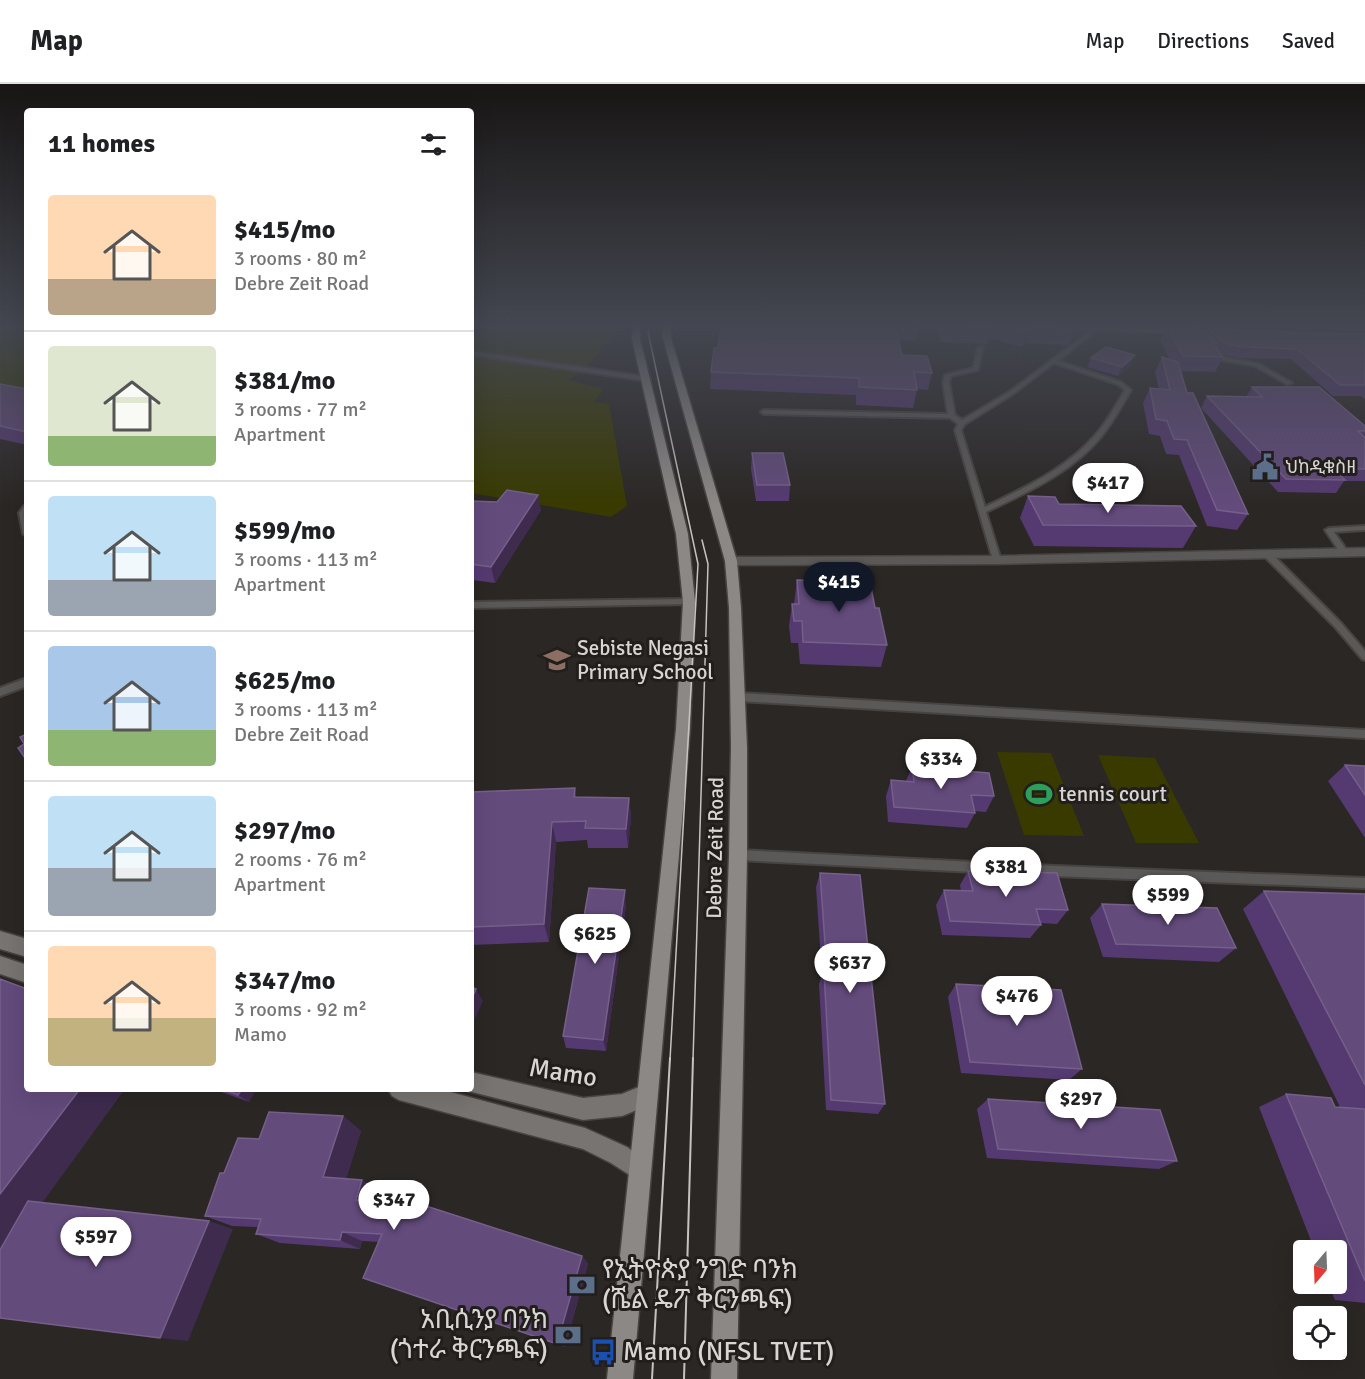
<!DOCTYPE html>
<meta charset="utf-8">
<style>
:root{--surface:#fff;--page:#f2f2f2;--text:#202124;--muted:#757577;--line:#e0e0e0;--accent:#111827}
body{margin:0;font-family:Signika,"Noto Sans Ethiopic",sans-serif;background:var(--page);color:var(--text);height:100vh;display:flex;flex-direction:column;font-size:22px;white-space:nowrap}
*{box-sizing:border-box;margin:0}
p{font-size:20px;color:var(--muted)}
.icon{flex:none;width:33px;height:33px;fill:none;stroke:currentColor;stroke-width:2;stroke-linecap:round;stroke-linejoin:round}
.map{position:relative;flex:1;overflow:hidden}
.side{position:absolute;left:24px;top:24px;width:450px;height:984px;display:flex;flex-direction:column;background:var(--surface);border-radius:6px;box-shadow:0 6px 24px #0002}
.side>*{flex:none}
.needle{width:39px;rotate:199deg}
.fabs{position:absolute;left:1293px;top:1156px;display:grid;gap:12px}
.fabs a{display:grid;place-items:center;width:54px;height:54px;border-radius:6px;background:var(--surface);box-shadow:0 6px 24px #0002;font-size:30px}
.price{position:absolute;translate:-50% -51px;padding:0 14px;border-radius:21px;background:#fff;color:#222;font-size:20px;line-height:39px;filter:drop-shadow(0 2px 3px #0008)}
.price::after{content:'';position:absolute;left:50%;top:36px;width:18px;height:14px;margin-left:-9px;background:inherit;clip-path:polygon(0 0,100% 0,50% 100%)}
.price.selected{background:var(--accent);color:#fff}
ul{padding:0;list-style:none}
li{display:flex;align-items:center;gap:18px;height:150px;padding:0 24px}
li+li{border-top:2px solid var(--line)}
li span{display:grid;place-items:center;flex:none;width:168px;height:120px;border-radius:6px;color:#555}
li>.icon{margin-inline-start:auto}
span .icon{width:72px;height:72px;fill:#fffc;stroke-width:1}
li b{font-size:26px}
h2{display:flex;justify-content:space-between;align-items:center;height:72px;padding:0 24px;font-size:26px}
header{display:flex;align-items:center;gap:36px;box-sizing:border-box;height:84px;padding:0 30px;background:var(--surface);border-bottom:2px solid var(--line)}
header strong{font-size:28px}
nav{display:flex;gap:33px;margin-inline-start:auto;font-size:21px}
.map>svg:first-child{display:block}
.green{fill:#383a00}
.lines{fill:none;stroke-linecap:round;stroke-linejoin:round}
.lane-casing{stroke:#474341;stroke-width:4}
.street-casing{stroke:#474341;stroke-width:3}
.secondary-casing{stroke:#474341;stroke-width:3}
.primary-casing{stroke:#474341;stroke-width:3}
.lane{fill:#5b5958;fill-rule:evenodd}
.street{fill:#5b5958;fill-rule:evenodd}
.secondary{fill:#777472;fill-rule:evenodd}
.primary{fill:#8c8886;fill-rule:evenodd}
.tram-far1{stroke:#c5c3c1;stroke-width:1.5}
.tram{stroke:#c5c3c1;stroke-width:2}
.wall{fill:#553a71}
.shaded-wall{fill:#3e2b4e}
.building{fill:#634b7c;stroke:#75608a;stroke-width:1.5}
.labels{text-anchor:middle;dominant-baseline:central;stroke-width:6;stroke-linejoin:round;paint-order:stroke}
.far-poi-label{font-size:18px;fill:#d8d6d4;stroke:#221e1c;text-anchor:start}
.poi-label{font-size:21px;fill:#d8d6d4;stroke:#221e1c;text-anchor:start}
.street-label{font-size:21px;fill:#d8d6d4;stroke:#221e1c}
.near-street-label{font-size:26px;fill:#d8d6d4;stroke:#221e1c}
.near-poi-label{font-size:26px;fill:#d8d6d4;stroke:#221e1c;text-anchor:start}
</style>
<header>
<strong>Map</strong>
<nav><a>Map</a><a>Directions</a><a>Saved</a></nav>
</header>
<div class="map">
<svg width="1365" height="1295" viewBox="0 0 1365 1295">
<rect width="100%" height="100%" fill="#2b2725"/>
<!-- green -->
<path class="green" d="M0 242H27V315L0 311Z
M471 242H622L584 286 568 296 604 305 594 318 609 320 627 422 611 433 471 409V317L483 307 471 316Z
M997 668 1051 669 1084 752 1024 751Z
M1098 671 1155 674 1199 759H1136Z"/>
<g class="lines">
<!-- lane casing -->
<g class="lane-casing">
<path id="lane" d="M1097 242 1099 243V245L1058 277 1121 298 1131 306C1122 322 1113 338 1101 353 1071 389 1028 408 986 428L1001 476 1000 478H994L993 476 955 346 958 340 950 334 764 330 761 328 764 326 948 330 943 298 945 291 973 284 978 264 983 263 978 286 951 292 949 298 955 331 962 336 1009 308ZM1054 279 1117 300 1125 306C1116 321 1108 336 1097 349 1067 385 1025 403 985 423L961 346 965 340 1013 310Z
M1294 242H1365V246L1297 244Z
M471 267 647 293 650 295 647 297 471 271Z
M1210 267 1221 273 1259 280 1292 299 1287 300 1255 282 1217 275 1208 270V268Z
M24 422H27V452L23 450 19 429Z
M1365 442V446L1334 448 1348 468 1344 471 1341 470 1325 446 1329 444Z
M1267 467 1270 468 1341 539 1365 567V576L1362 575 1335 543 1264 472 1263 470Z
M689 515 692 516V520L471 524V518Z
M27 594V602L0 612V604Z
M739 609 1365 646V654L739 617 734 613Z
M738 766 1055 782 1365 794V804L1055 792 738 776 734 775 732 771 734 767Z"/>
</g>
<!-- street casing -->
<g class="street-casing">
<path id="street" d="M1365 464V472L997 480 731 481 725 477 731 473 997 472Z"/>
</g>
<!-- secondary casing -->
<g class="secondary-casing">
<path id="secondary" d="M1026 242 1228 247 1232 249 1228 251 1030 244Z
M0 847 27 855V873L0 865Z
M0 872 27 881V899L0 890Z
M471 988 583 1014 622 1010 646 1000 654 1003 657 1011 654 1019 622 1032 583 1036 464 1006 471 1005Z
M388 1005H439L585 1044 627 1063 647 1078 650 1086 647 1094 639 1097 611 1079 583 1065 399 1016 392 1012Z"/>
</g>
<!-- primary casing -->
<g class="primary-casing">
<path id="primary" d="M633 242H641L640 255 688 450 695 518 690 645 633 1295H607L676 645 683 518 676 450 632 255Z
M662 242H670L671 254 737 477 741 524 747 664V771L737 1295H711L729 771 731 664 729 524 725 477 663 254Z"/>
</g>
<!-- lane -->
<use href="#lane" class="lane"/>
<!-- street -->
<use href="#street" class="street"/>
<!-- secondary -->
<use href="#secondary" class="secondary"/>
<!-- primary -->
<use href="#primary" class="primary"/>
<!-- tram-far1 -->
<path class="tram-far1" d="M649 242 648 248 698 480 670 976
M693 976 708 480 702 456"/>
<!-- tram -->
<path class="tram" d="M652 1295 670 974
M684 1295 693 974"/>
</g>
<!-- wall -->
<path class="wall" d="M721 242H919L915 257H898L902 271 932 289 928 306 917 305 913 324 856 321V311L710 305 711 288 718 264Z
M936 242H1077V243L1071 259 1068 261 1027 259 1022 263 993 255 987 260 941 258Z
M1167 242 1207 250 1209 245 1349 250H1365V315L1361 312H1333L1291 275 1239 274 1220 270 1223 273 1215 288 1181 287 1187 309 1248 430 1237 446 1207 442 1179 371 1166 370 1160 352 1149 350 1143 319 1150 304 1159 305 1155 288 1162 273 1170 276 1160 256Z
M1091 274 1131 281 1118 292 1087 283Z
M0 300 27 305V361L0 355Z
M1252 303 1365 342V397H1344L1336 409 1278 408 1201 324 1207 312 1246 313Z
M752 369 790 401 789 417H756L751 385Z
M1028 412 1059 420 1196 442 1183 464 1034 462 1020 434Z
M471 417 541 426 495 499 472 496 471 497Z
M797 496 875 524 887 561 881 583 800 580 798 559H791L789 542 792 520H794Z
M1345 681 1365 682V754L1328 697Z
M912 683 994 712 986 728 974 727 975 729 967 744 888 738 886 712 891 696 906 697Z
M575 704 576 713 629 714 631 734 628 764H588L587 756 556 758 549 858 471 861V708Z
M968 787 1068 826 1057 840 1040 839 1041 841 1030 854 942 851 936 821 944 806 961 807 960 801Z
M820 789 885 1020 878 1030 826 1026 819 900 822 891 816 803Z
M1264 807 1365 810V1219L1335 1216 1328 1200H1336V1167H1315L1259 1023 1286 1010 1335 1023H1340L1243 825Z
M1102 820 1236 864 1219 878 1103 873 1090 834Z
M626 821 606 967 566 964 563 952Z
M956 900 1082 985 1069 996 961 989 948 913Z
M213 1005H256L249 1018Z
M988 1015 1177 1077 1159 1085 987 1074 977 1025Z
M343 1032 361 1047 346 1095 362 1096 380 1108 377 1117 582 1172 588 1180 565 1263 363 1194 378 1158 362 1157 360 1165 280 1159 256 1150 258 1143 232 1142 205 1132 224 1089 259 1055Z"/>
<!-- shaded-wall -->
<path class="shaded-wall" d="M994 242H996L993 255 987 260 992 244Z
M1032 243 1027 259 1022 263 1027 247Z
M1077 243 1071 259 1068 261 1074 245Z
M1135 271 1131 281 1118 292 1122 283Z
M538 411 541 426 495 499 491 483Z
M629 714 631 734 628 764 626 745Z
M552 738 556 758 549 858 544 840Z
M625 806 626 821 606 967 603 956Z
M476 905 483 917 472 941 471 939V917Z
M80 1005H125L0 1177V1110Z
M242 1005H256L249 1018 238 1011Z
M343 1032 361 1047 343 1105 323 1093Z
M362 1096 380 1108 375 1126 356 1116Z
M209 1137 233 1145 188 1257 160 1254Z
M342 1148 362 1157 360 1165 340 1156Z
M582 1172 588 1180 565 1263 557 1260Z"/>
<!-- building -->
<path class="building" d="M721 242H895L902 271 927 272 932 289 914 288 917 306 859 303V294L711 288 714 264H718Z
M945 242H994L992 244Z
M1008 242H1077V243L1074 245 1032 243 1027 247Z
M1167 242 1201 244 1217 259H1212L1223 273 1183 272Z
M1209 245 1349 250H1365V301H1340L1297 265 1245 263 1227 260 1219 255Z
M1106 263 1135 271 1122 283 1091 274Z
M1162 273 1178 278 1187 309H1193L1248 430 1217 426 1187 356 1174 355 1167 337 1156 335 1150 304 1170 306Z
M0 300 27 305V348L0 342Z
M1252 303H1319L1365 342V347H1358L1365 354V385L1332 384 1345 396 1286 395 1207 312 1262 313Z
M752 369H783L790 401H757Z
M507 406 538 411 491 483 471 480V417L497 418Z
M1028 412 1055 413 1059 420 1181 422 1196 442 1043 441Z
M797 496 870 498 875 524H879L887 561 803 558 802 537H794L792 520H799Z
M27 650V677L18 664 24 660 20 653Z
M1345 681 1365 682V711Z
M912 683 989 689 994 712 971 711 975 729 894 723 891 696 914 698Z
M575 704 574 713 629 714 626 745 585 744 586 737 552 738 544 840 471 843V708Z
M968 787 1057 789 1068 826 1036 825 1041 841 950 837 944 806 973 807Z
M820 789 860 791 885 1020 831 1016 824 887H827Z
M589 804 625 806 603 956 563 952Z
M1264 807 1365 810V1001Z
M1102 820 1217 824 1236 864 1116 860Z
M0 895 27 905V1005H80L0 1110Z
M956 900 1061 906 1082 985 970 978Z
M471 903 476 905 471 917Z
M222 1005H242L238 1011Z
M1286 1010 1331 1014 1335 1023 1364 1025 1365 1027V1197Z
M988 1015 1160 1026 1177 1077 998 1065Z
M269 1028 343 1032 323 1093 362 1096 356 1116 395 1119 398 1113 582 1172 557 1260 363 1194 382 1150 342 1148 340 1156 256 1150 261 1135 205 1132 220 1089H224L238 1054 259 1055Z
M28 1117 209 1137 160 1254 0 1234V1166Z"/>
<!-- sky -->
<linearGradient id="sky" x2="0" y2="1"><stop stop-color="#181514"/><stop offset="0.57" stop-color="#444751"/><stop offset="1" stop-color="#444751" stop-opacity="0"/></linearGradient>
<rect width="1365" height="423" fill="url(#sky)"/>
<!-- icons -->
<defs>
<g id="civic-bare" transform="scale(2.07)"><path d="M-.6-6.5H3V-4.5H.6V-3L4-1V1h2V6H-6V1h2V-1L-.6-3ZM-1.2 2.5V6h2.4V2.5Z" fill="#5c6f8a" stroke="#221e1c" stroke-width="2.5" paint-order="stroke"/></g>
<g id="school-bare" transform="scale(2.07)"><path d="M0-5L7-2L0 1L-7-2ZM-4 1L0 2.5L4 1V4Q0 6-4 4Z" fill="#8d6e63" stroke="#221e1c" stroke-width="2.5" paint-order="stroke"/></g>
<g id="stadium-bare" transform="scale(2.07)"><path d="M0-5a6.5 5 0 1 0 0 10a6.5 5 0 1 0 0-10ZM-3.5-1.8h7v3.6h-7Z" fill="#2e9e5b" stroke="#221e1c" stroke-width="2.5" paint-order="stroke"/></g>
<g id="bank-bare" transform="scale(2.07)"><path d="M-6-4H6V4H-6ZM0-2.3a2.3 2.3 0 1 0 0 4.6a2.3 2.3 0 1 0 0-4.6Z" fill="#5c6f8a" stroke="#221e1c" stroke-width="2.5" paint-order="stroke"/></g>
<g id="bus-bare" transform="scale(2.07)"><path d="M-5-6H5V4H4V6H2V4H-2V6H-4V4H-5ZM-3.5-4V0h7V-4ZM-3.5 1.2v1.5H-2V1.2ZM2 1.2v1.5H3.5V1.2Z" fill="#1a4fb4" stroke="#221e1c" stroke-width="2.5" paint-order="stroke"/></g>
</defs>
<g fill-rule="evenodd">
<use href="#civic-bare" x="1265" y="383"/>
<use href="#school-bare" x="557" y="576"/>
<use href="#stadium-bare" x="1039" y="710"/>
<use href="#bank-bare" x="582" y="1201"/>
<use href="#bank-bare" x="568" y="1251"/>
<use href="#bus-bare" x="603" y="1268"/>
</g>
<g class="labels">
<!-- far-poi labels -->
<g class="far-poi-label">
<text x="1285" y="383">ህከዲቁስዘ</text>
</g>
<!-- poi labels -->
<g class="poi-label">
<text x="577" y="564">Sebiste Negasi<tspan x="577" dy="24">Primary School</tspan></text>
<text x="1059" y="710">tennis court</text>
</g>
<!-- street labels -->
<g class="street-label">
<text transform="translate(715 764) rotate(-89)">Debre Zeit Road</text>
</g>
<!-- near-street labels -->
<g class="near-street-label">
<text transform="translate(563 989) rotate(9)">Mamo</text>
</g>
<!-- near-poi labels -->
<g class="near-poi-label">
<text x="602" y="1186">የኢትዮጵያ ንግድ ባንክ<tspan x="602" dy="30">(ሼል ዴፖ ቅርንጫፍ)</tspan></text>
<text x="548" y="1236" text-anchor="end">አቢሲንያ ባንክ<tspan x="548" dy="30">(ጎተራ ቅርንጫፍ)</tspan></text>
<text x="623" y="1268">Mamo (NFSL TVET)</text>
</g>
</g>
</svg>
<div class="fabs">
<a><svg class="needle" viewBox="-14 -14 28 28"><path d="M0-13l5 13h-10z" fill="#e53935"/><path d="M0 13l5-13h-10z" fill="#757577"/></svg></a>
<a><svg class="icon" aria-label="locate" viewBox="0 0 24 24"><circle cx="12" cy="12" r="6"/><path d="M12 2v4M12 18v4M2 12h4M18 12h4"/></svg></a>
</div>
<b class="price" style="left:1108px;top:430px">$417</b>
<b class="price selected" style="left:839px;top:529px">$415</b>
<b class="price" style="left:941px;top:706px">$334</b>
<b class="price" style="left:1006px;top:814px">$381</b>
<b class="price" style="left:1168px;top:842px">$599</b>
<b class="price" style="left:595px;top:881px">$625</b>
<b class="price" style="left:850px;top:910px">$637</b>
<b class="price" style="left:1017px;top:943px">$476</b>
<b class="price" style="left:1081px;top:1046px">$297</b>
<b class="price" style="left:394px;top:1147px">$347</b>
<b class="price" style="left:96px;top:1184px">$597</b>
<section class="side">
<h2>11 homes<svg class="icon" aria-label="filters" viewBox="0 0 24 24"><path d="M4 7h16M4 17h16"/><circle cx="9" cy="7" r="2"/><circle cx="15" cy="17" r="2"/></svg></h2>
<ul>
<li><span style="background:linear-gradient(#ffd9b3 70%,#b9a48a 0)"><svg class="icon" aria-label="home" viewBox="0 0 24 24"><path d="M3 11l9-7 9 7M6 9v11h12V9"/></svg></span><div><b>$415/mo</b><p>3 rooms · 80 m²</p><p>Debre Zeit Road</p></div></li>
<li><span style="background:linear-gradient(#dfe7d0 75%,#8fb573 0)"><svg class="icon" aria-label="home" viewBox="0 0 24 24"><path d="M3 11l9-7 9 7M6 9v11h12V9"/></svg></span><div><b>$381/mo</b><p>3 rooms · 77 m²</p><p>Apartment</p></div></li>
<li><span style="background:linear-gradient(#bfe0f5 70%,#9aa5b1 0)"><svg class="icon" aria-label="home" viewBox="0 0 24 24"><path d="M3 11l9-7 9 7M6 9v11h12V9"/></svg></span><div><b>$599/mo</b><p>3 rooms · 113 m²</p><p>Apartment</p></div></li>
<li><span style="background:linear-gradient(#a9c7e8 70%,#8fb573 0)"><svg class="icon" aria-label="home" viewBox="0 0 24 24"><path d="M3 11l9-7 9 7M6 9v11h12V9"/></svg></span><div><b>$625/mo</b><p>3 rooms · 113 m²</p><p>Debre Zeit Road</p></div></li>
<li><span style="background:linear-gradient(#bfe0f5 60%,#9aa5b1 0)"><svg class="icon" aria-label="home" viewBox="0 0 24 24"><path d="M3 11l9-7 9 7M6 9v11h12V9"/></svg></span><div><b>$297/mo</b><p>2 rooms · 76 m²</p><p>Apartment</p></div></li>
<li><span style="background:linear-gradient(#ffd9b3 60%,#c2b280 0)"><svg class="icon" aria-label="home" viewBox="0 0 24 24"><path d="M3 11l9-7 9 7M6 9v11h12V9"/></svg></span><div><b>$347/mo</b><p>3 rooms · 92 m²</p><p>Mamo</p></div></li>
</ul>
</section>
</div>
